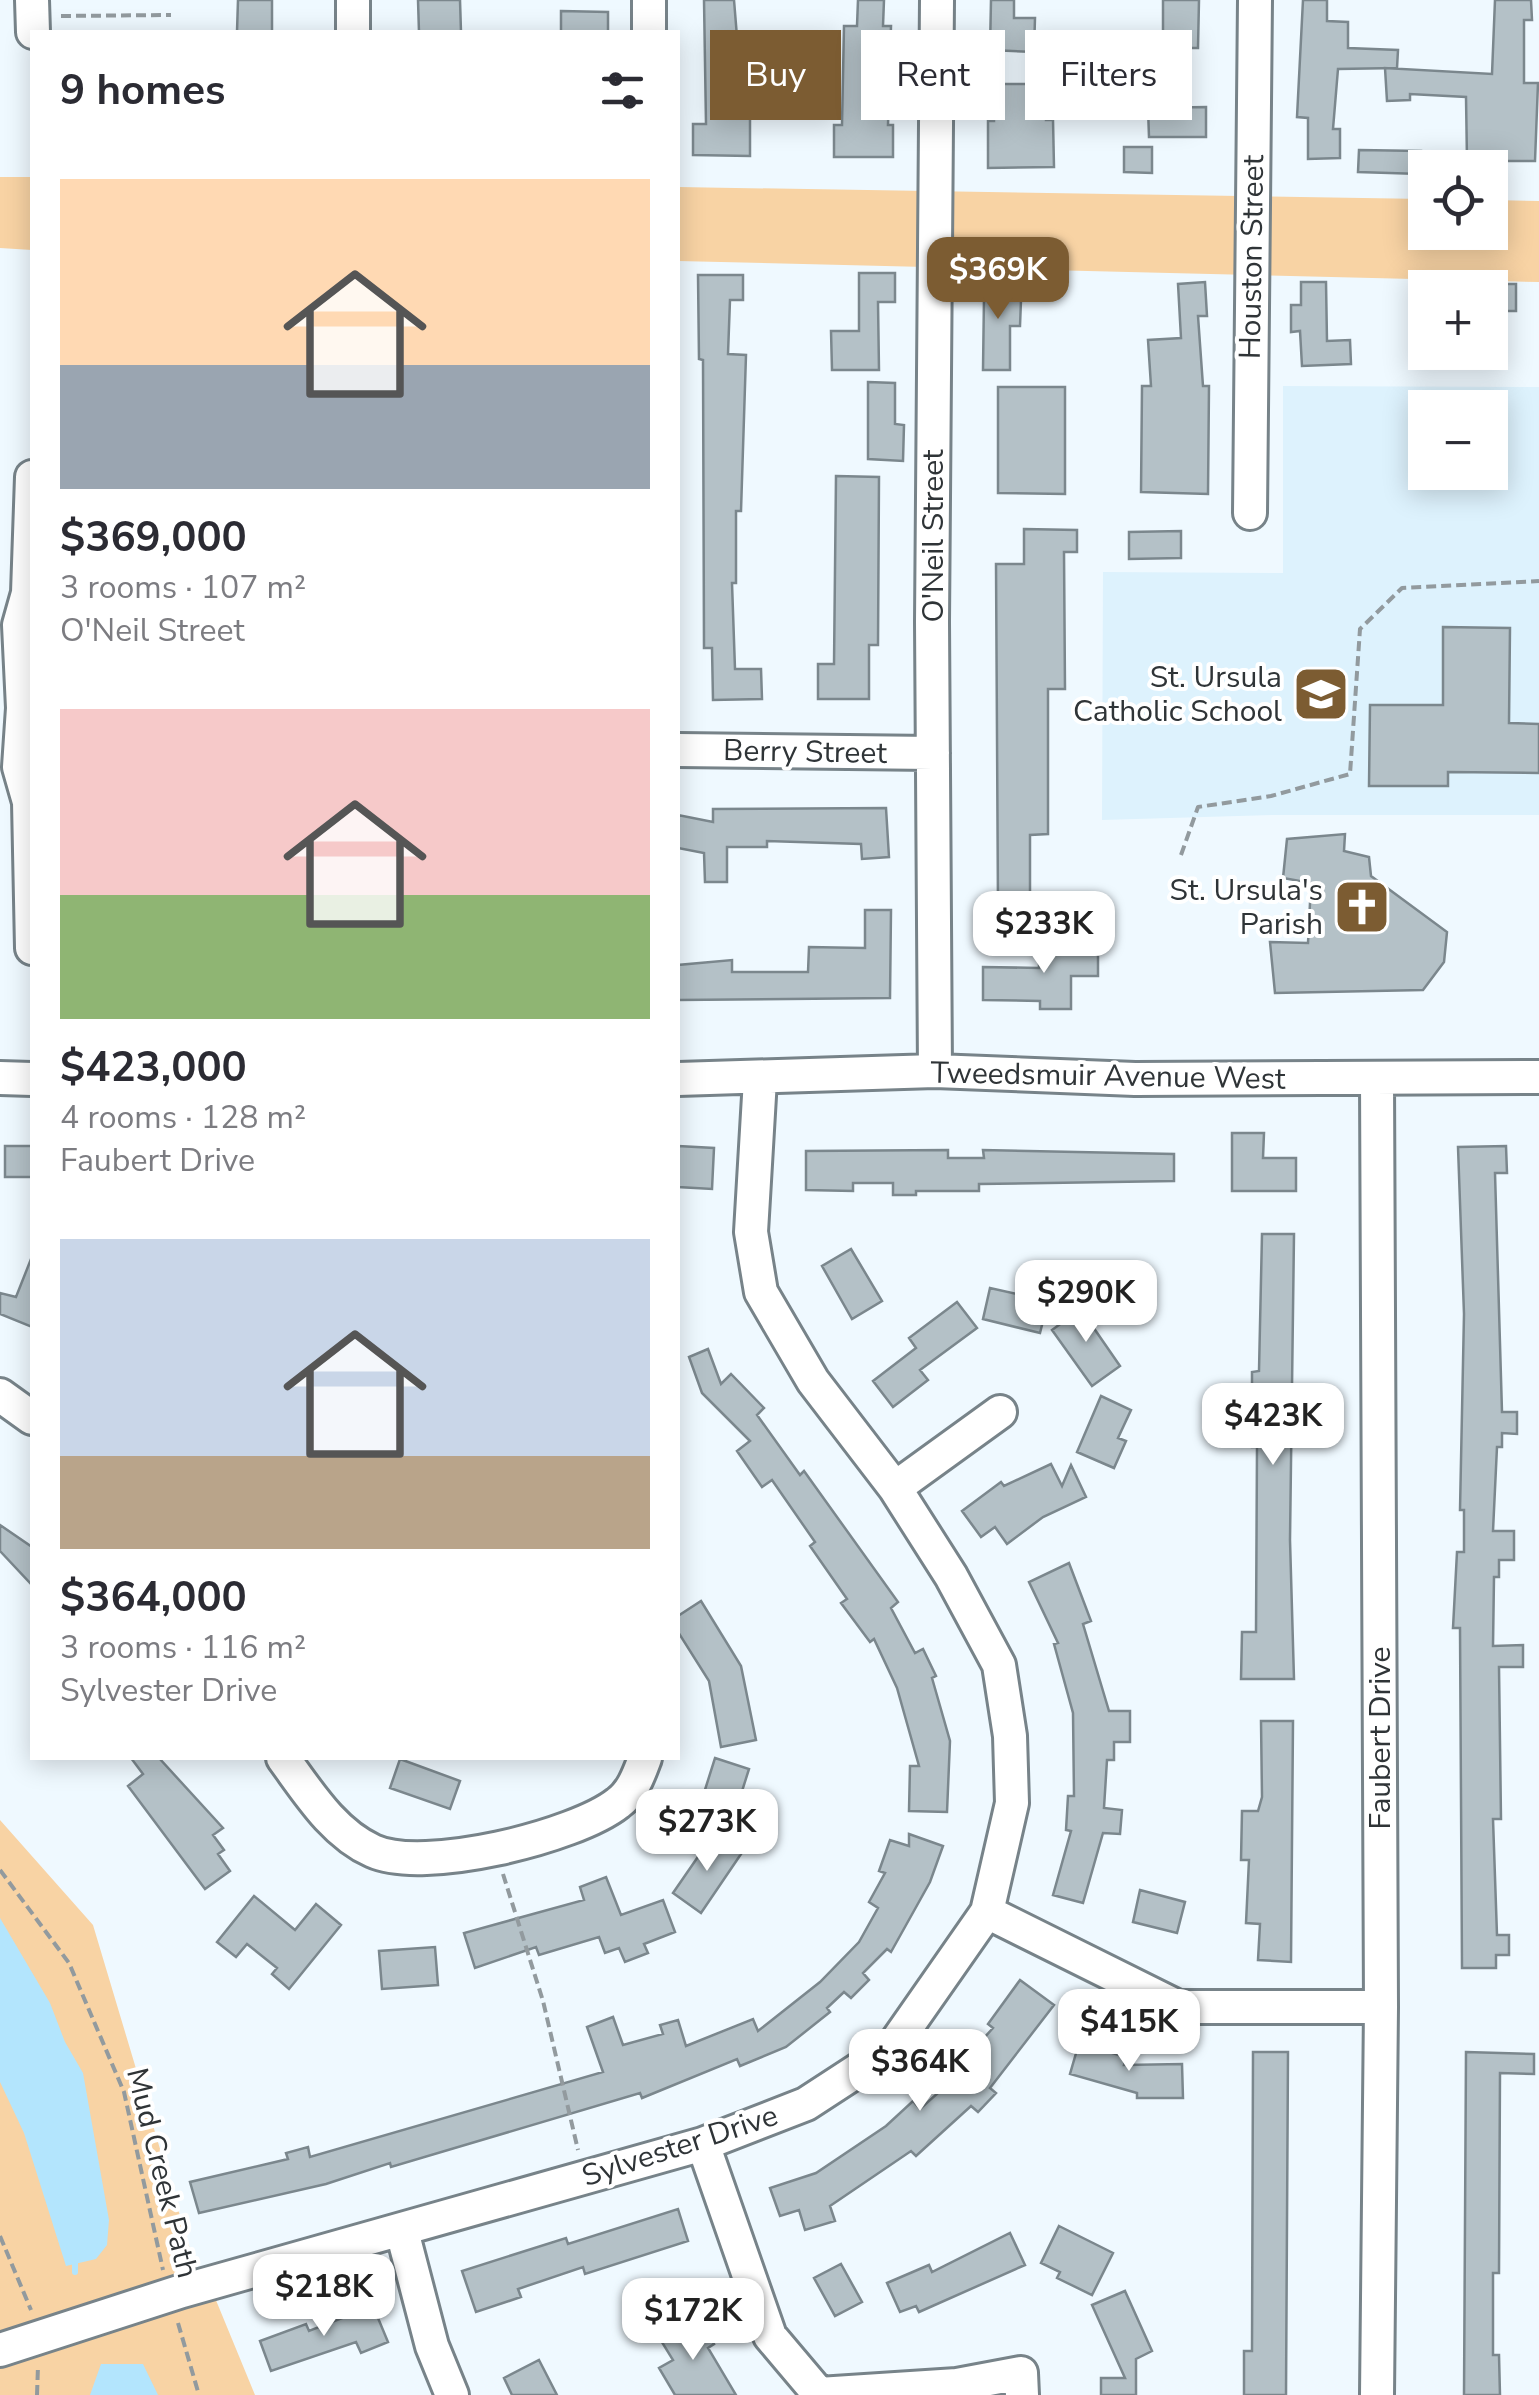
<!DOCTYPE html>
<meta charset="utf-8">
<style>
:root{--surface:#fff;--page:#f7f7f7;--text:#2b2b33;--muted:#7c7c81;--accent:#7c5c32}
body{margin:0;font-family:"Nunito Sans",sans-serif;background:var(--page);color:var(--text);height:100vh;display:flex;flex-direction:column;font-size:38px;white-space:nowrap}
*{box-sizing:border-box;margin:0}
p{font-size:32px;color:var(--muted)}
.icon{flex:none;width:55px;height:55px;fill:none;stroke:currentColor;stroke-width:2;stroke-linecap:round;stroke-linejoin:round}
.map{position:relative;flex:1;overflow:hidden}
.details{position:absolute;left:30px;top:30px;width:650px;height:1730px;display:flex;flex-direction:column;background:var(--surface);border-radius:0px;box-shadow:0 5px 25px #0003}
.details>*{flex:none}
.hud{position:absolute;left:710px;top:30px;width:678px;height:90px;display:flex;gap:20px}
.fabs{position:absolute;left:1408px;top:150px;display:grid;gap:20px}
.fabs a{display:grid;place-items:center;width:100px;height:100px;border-radius:0px;background:var(--surface);box-shadow:0 5px 25px #0003;font-size:50px}
.price{position:absolute;translate:-50% -85px;padding:0 22px;border-radius:20px;background:#fff;color:#222;font-size:32px;line-height:65px;filter:drop-shadow(0 2px 5px #0008)}
.price::after{content:'';position:absolute;left:50%;top:60px;width:30px;height:22px;margin-left:-15px;background:inherit;clip-path:polygon(0 0,100% 0,50% 100%)}
.price.selected{background:var(--accent);color:#fff}
ul{padding:0;list-style:none}
li{display:grid;align-content:center;gap:20px;height:530px;padding:0 30px}
li span{display:grid;place-items:center;height:310px;border-radius:0px;color:#555}
li>.icon{margin-inline-start:auto}
span .icon{width:180px;height:180px;fill:#fffc;stroke-width:1}
li b{font-size:42px}
h2{display:flex;justify-content:space-between;align-items:center;height:120px;padding:0 30px;font-size:42px}
.tag{padding:0 35px;border-radius:0px;background:var(--surface);box-shadow:0 5px 25px #0003;font-size:35px;line-height:90px}
.tag.selected{background:var(--accent);color:#fff}
.map>svg:first-child{display:block}
.built{fill:#ddf2fd;fill-rule:evenodd}
.green{fill:#f8d3a4}
.water{fill:#b3e5fd}
.lines{fill:none;stroke-linecap:round;stroke-linejoin:round}
.stream{stroke:#b3e5fd;stroke-width:6}
.building{fill:#b4c1c7;stroke:#7b878d;stroke-width:2.5}
.minor-casing{stroke:#778389;stroke-width:38}
.path{stroke:#929a9e;stroke-width:4;stroke-dasharray:10 5;stroke-linecap:butt}
.minor{stroke:#fff;stroke-width:32}
.labels{text-anchor:middle;dominant-baseline:central;stroke-width:8;stroke-linejoin:round;paint-order:stroke}
.street-label{font-size:30px;fill:#2f3437;stroke:#fff}
.poi-label{font-size:30px;fill:#2f3437;stroke:#fff;text-anchor:end}
</style>
<div class="map">
<svg width="1539" height="2395" viewBox="0 0 1539 2395">
<rect width="100%" height="100%" fill="#eff9ff"/>
<!-- built -->
<path class="built" d="M1283 386 1539 387V815H1273L1102 820 1103 572 1283 573ZM1425 408H1490V472H1425Z"/>
<!-- green -->
<path class="green" d="M0 177H32V250L0 248Z
M678 187 1425 199V232H1490V200L1539 201V282L678 261Z
M0 1820 93 1925 196 2269 0 2337Z
M213 2293 255 2395H0V2363Z"/>
<!-- water -->
<path class="water" d="M0 1918 50 2003 65 2042 83 2073 109 2220 107 2245 96 2259 66 2266 24 2133 0 2082Z
M101 2364H143L158 2395H90Z"/>
<g class="lines">
<!-- stream -->
<path class="stream" d="M75 2272V2257"/>
</g>
<!-- building -->
<path class="building" d="M238 0H272V32H237Z
M418 0H460L461 32H419Z
M704 0H734L738 49 767 50 766 93H789V117H750V156L693 155V124H706Z
M858 0H884L883 26H891L888 125H893V157H834V125H842L844 26H857Z
M991 0H1014V18H1035L1034 52 990 50Z
M1163 0H1199L1198 48H1163Z
M1303 0H1327V21L1348 22V48L1398 50 1397 68 1338 69 1333 129H1340V158L1308 159V118L1297 117Z
M1495 0H1531L1532 20H1524V83H1538L1535 161H1467L1466 97 1410 94V100L1387 101 1385 68 1492 74Z
M561 11 608 12V32H561Z
M994 84H1046V120H1053L1054 167 988 168V121H994Z
M1206 107V137H1149L1148 108Z
M1124 147H1152V173L1124 172Z
M1359 150 1421 151 1420 174 1358 172Z
M859 273H895V302H878L879 370H832L831 331H859Z
M698 275H743V300H730L728 354 746 355 741 511H736V583H732L735 669H761L762 699 713 700 712 648H704L703 360 699 359Z
M977 279 1012 280V300H1021L1020 326H1010V370H983L984 297 977 296Z
M1205 282 1207 316H1198L1203 386H1209L1208 494 1141 492 1142 386H1151L1148 340 1181 338 1178 284Z
M1301 282H1326L1327 341 1350 340 1351 364 1302 366 1300 331 1291 332V305H1301Z
M1490 284H1516V311H1490Z
M868 382 895 383V424L904 425 903 461 868 459Z
M998 387H1065V494L998 493Z
M836 476 879 477 878 645H869V699H818V664H834Z
M1024 529 1077 530V552H1064L1065 689H1048V834L1030 835V907H998L996 564H1024Z
M1181 531V558L1129 559V532Z
M1443 627 1510 628 1509 723 1539 724V773L1448 772V786H1369L1370 705H1443Z
M886 808 889 857 862 859 861 844 767 841V847H727V882H705L704 853 678 848V815L713 822V809Z
M1345 834 1344 851 1369 857 1371 876 1447 932 1444 962 1423 990 1275 993 1270 942 1308 943 1311 883 1283 878 1287 839Z
M865 910H891L890 998 678 1000V965L732 960V972H808L809 947 865 948Z
M1098 942V976H1071V1009H1040V1001L983 1000V967L1039 968V943Z
M1232 1133H1264L1263 1158H1296V1191H1232Z
M5 1146H32V1177H5Z
M678 1146 714 1148 712 1189 678 1187Z
M1506 1146 1507 1173H1495L1502 1412H1517V1434L1502 1433V1447H1497L1493 1531H1514V1560H1499V1577H1494L1493 1646 1523 1645V1667H1499L1501 1819H1493L1497 1935H1509V1955H1496V1968H1462L1460 1628H1453L1457 1552H1464V1510H1460L1464 1314 1458 1147Z
M948 1150V1158H984L983 1150 1174 1154V1181L979 1184V1191H916V1195H893V1183H853V1191L806 1190V1151Z
M1262 1234H1294L1290 1540 1294 1679H1241L1242 1632H1256L1257 1447H1252V1372L1259 1371Z
M851 1249 882 1301 852 1319 822 1266Z
M31 1259H32V1327L0 1314V1293L16 1297Z
M1029 1283 1051 1289 1040 1333 983 1319 990 1288 1026 1296Z
M957 1302 977 1328 920 1370 928 1380 893 1407 873 1381 916 1348 909 1338Z
M1089 1303 1100 1318 1091 1324 1120 1366 1092 1386 1052 1330Z
M708 1349 721 1384 731 1374 764 1408 757 1415 800 1475 804 1471 898 1602 891 1608 915 1653 923 1649 936 1676 932 1678 950 1741 947 1812 909 1811 910 1766H919L897 1688 874 1639 870 1642 841 1603 847 1599 810 1546 815 1542 772 1480 762 1487 737 1451 750 1441 702 1393 689 1357Z
M1101 1396 1131 1410 1118 1438 1126 1441 1114 1468 1077 1452Z
M1051 1464 1062 1486 1071 1465 1086 1497 1043 1517 1007 1544 995 1527 981 1537 962 1511 1001 1482 1004 1486Z
M0 1525 32 1547V1585L0 1551Z
M1069 1563 1091 1621 1083 1624 1109 1711H1130V1742H1114V1760H1107L1104 1808 1122 1810 1120 1834 1103 1833 1083 1903 1053 1895 1071 1831 1066 1830 1068 1796H1074L1073 1713 1054 1644 1058 1643 1029 1582Z
M701 1601 741 1666 756 1740 721 1747 709 1681 678 1632V1616Z
M1261 1721H1293L1291 1962 1258 1960 1260 1924 1246 1923 1249 1860H1241L1242 1811H1258L1262 1797Z
M131 1758H159L223 1828 213 1835 224 1850 218 1854 230 1871 205 1889 128 1786 143 1774Z
M715 1758 749 1769 732 1823 698 1812Z
M400 1759 460 1781 450 1809 390 1788Z
M909 1834 943 1846 930 1882 891 1952 887 1949 863 1973 869 1980 851 1998 844 1992 827 2008 830 2012 786 2047 740 2066 737 2059 642 2098 640 2093 391 2167 390 2163 326 2184 199 2213 190 2182 288 2159 286 2153 308 2147 310 2157 603 2072 587 2027 613 2017 623 2045 663 2034 660 2025 678 2020 686 2046 753 2019 758 2031 820 1982 859 1942 878 1908 869 1902 885 1873 879 1871 890 1840 909 1846Z
M713 1835 741 1854 701 1913 673 1893Z
M606 1877 621 1915 663 1900 675 1932 644 1944 648 1953 625 1962 619 1948 605 1953 599 1937 539 1955 536 1947 475 1968 464 1933 584 1900 580 1887Z
M1140 1890 1185 1902 1177 1933 1133 1922Z
M254 1896 295 1930 316 1904 341 1925 289 1989 272 1974 277 1968 247 1944 236 1957 217 1942Z
M435 1947 438 1985 382 1989 379 1951Z
M1020 1980 1054 2005 990 2088 996 2093 978 2112 971 2106 916 2156 911 2151 830 2206 835 2221 805 2230 799 2210 780 2216 770 2188 816 2173 886 2126 913 2101 920 2109 947 2085 944 2082 993 2028 988 2024Z
M1079 2043 1126 2057 1124 2065 1182 2064 1183 2098H1137V2093L1070 2074Z
M1253 2052H1288L1286 2395H1244V2351H1252Z
M1466 2052 1534 2054V2074L1500 2073 1499 2273H1493V2355H1499L1500 2395H1464Z
M678 2209 688 2241 585 2274 583 2267 518 2289 521 2297 476 2312 462 2271 566 2238 568 2244Z
M1059 2226 1113 2253 1092 2295 1057 2278 1060 2272 1041 2263Z
M1010 2233 1025 2265 919 2312 916 2306 900 2312 887 2283 929 2265 932 2272Z
M841 2264 862 2302 835 2316 814 2278Z
M1125 2291 1152 2351 1136 2359V2395H1101V2378H1125L1092 2305Z
M373 2306 388 2342 361 2353 356 2342 271 2371 260 2341 306 2324 309 2331Z
M697 2316 714 2344 708 2348 736 2395H675L659 2368 673 2360 660 2339Z
M539 2360 557 2395H512L504 2378Z"/>
<g class="lines">
<!-- minor casing -->
<g class="minor-casing">
<path id="minor" d="M32 0 33 32
M353 32V0
M649 32V0
M32 477 28 593 19 625 23 708 19 767 29 802 32 948
M1250 513 1255 0
M678 750 933 753
M935 1071 932 622 937 0
M0 1078 32 1079
M678 1079 935 1071 1135 1079 1539 1077
M0 1395 32 1418
M895 1488 1000 1412
M283 1758C308 1792 333 1833 373 1851 423 1874 575 1837 618 1803 633 1792 639 1774 645 1758
M987 1912 1178 2007H1381
M703 2144 770 2336 819 2394 957 2385 1021 2373 1022 2395
M402 2231 432 2346 452 2395
M0 2350 182 2291 703 2144 806 2104 892 2048 987 1912 1012 1803 1010 1736 999 1665 951 1576 895 1488 813 1381 761 1292 751 1232 760 1079
M1377 2395 1381 2007 1377 1080"/>
</g>
<!-- path -->
<path class="path" d="M61 16 171 15
M1181 855 1198 807 1271 796 1350 774 1360 629 1402 588 1539 581
M0 1870 69 1963 124 2092 163 2270
M503 1874 543 2001 578 2150
M0 2236 31 2310
M178 2323 199 2395
M37 2395 38 2366"/>
<!-- minor -->
<use href="#minor" class="minor"/>
</g>
<!-- icons -->
<defs>
<g id="school-square" transform="scale(2.875)"><rect x="-9" y="-9" width="18" height="18" rx="4" fill="#7c5c32" stroke="#fff"/><path d="M0-5L7-2L0 1L-7-2ZM-4 1L0 2.5L4 1V4Q0 6-4 4Z" fill="#fff"/></g>
<g id="church-square" transform="scale(2.875)"><rect x="-9" y="-9" width="18" height="18" rx="4" fill="#7c5c32" stroke="#fff"/><path d="M-1.2-6h2.4v3.5h3.3v2.4h-3.3V6h-2.4V-.1h-3.3v-2.4h3.3Z" fill="#fff"/></g>
</defs>
<g fill-rule="evenodd">
<use href="#school-square" x="1321" y="694"/>
<use href="#church-square" x="1362" y="907"/>
</g>
<g class="labels">
<!-- street labels -->
<g class="street-label">
<text transform="translate(1252 257) rotate(-89)">Houston Street</text>
<text transform="translate(933 536) rotate(-90)">O'Neil Street</text>
<text transform="translate(805 752) rotate(1)">Berry Street</text>
<text transform="translate(1108 1076) rotate(1)">Tweedsmuir Avenue West</text>
<text transform="translate(1380 1738) rotate(-90)">Faubert Drive</text>
<text transform="translate(680 2146) rotate(-18)">Sylvester Drive</text>
<text transform="translate(162 2173) rotate(76)">Mud Creek Path</text>
</g>
<!-- poi labels -->
<g class="poi-label">
<text x="1282" y="677">St. Ursula<tspan x="1282" dy="34">Catholic School</tspan></text>
<text x="1323" y="890">St. Ursula's<tspan x="1323" dy="34">Parish</tspan></text>
</g>
</g>
</svg>
<div class="fabs">
<a><svg class="icon" aria-label="locate" viewBox="0 0 24 24"><circle cx="12" cy="12" r="6"/><path d="M12 2v4M12 18v4M2 12h4M18 12h4"/></svg></a>
<a>+</a>
<a>−</a>
</div>
<b class="price selected" style="left:998px;top:322px">$369K</b>
<b class="price" style="left:1044px;top:976px">$233K</b>
<b class="price" style="left:1086px;top:1345px">$290K</b>
<b class="price" style="left:1273px;top:1468px">$423K</b>
<b class="price" style="left:707px;top:1874px">$273K</b>
<b class="price" style="left:1129px;top:2074px">$415K</b>
<b class="price" style="left:920px;top:2114px">$364K</b>
<b class="price" style="left:324px;top:2339px">$218K</b>
<b class="price" style="left:693px;top:2363px">$172K</b>
<div class="hud">
<a class="tag selected">Buy</a>
<a class="tag">Rent</a>
<a class="tag">Filters</a>
</div>
<section class="details">
<h2>9 homes<svg class="icon" aria-label="filters" viewBox="0 0 24 24"><path d="M4 7h16M4 17h16"/><circle cx="9" cy="7" r="2"/><circle cx="15" cy="17" r="2"/></svg></h2>
<ul>
<li><span style="background:linear-gradient(#ffd9b3 60%,#9aa5b1 0)"><svg class="icon" aria-label="home" viewBox="0 0 24 24"><path d="M3 11l9-7 9 7M6 9v11h12V9"/></svg></span><div><b>$369,000</b><p>3 rooms · 107 m²</p><p>O'Neil Street</p></div></li>
<li><span style="background:linear-gradient(#f6c9c9 60%,#8fb573 0)"><svg class="icon" aria-label="home" viewBox="0 0 24 24"><path d="M3 11l9-7 9 7M6 9v11h12V9"/></svg></span><div><b>$423,000</b><p>4 rooms · 128 m²</p><p>Faubert Drive</p></div></li>
<li><span style="background:linear-gradient(#c9d6e8 70%,#b9a48a 0)"><svg class="icon" aria-label="home" viewBox="0 0 24 24"><path d="M3 11l9-7 9 7M6 9v11h12V9"/></svg></span><div><b>$364,000</b><p>3 rooms · 116 m²</p><p>Sylvester Drive</p></div></li>
</ul>
</section>
</div>
